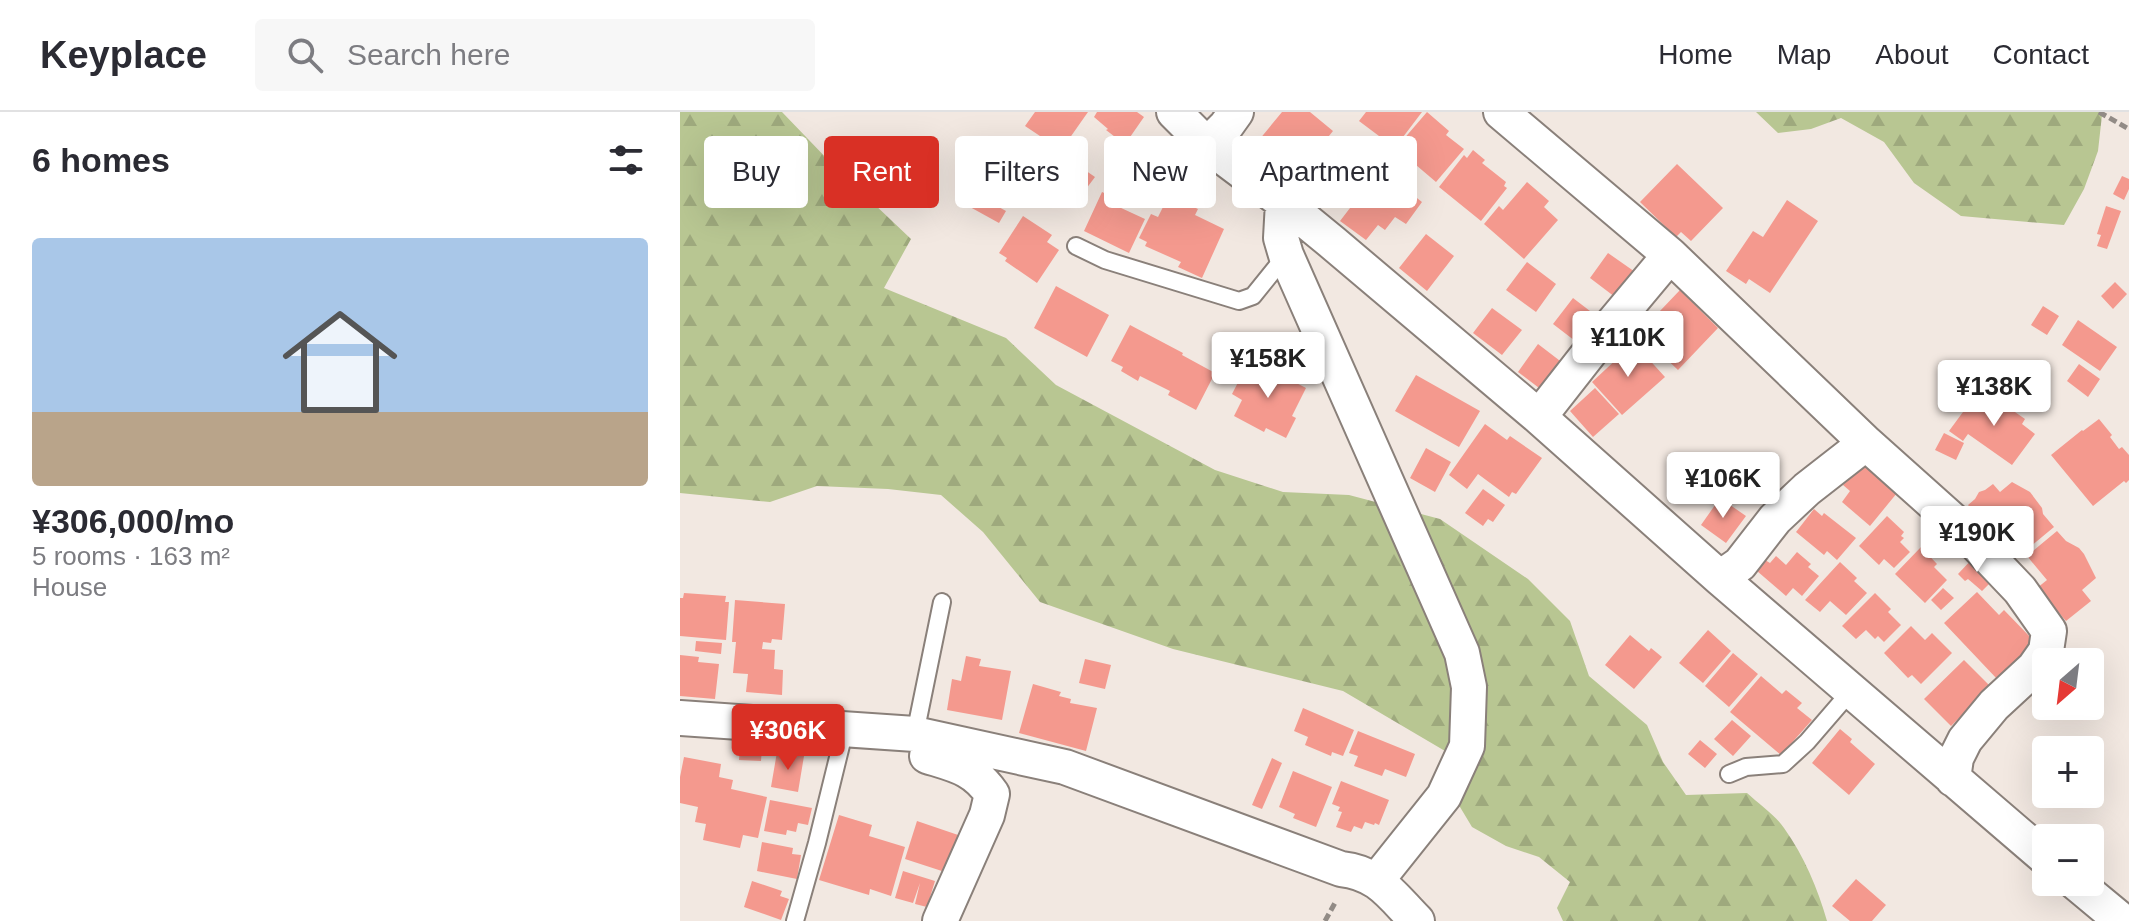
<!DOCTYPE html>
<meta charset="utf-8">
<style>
:root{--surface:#fff;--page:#f7f7f7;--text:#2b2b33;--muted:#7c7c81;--line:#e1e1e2;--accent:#d93025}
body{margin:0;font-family:Helvetica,sans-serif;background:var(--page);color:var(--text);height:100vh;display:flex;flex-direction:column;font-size:30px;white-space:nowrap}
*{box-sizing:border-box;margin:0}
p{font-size:26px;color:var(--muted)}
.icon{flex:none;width:44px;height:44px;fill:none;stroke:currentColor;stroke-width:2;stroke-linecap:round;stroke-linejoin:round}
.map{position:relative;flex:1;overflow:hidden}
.side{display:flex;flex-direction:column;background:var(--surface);width:680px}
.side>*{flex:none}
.guide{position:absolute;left:24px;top:24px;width:760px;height:72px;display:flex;gap:16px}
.needle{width:52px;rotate:208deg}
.fabs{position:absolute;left:1352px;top:536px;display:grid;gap:16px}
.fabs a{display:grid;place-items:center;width:72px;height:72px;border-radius:8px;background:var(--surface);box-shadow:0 8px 32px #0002;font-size:40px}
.price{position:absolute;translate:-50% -68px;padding:0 18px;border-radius:8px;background:#fff;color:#222;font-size:26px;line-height:52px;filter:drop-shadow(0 2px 4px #0008)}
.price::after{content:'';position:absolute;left:50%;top:48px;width:24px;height:18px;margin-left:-12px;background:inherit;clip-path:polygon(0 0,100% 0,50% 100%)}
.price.current{background:var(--accent);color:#fff}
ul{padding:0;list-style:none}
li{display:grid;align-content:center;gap:16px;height:424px;padding:0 32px}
li span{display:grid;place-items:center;height:248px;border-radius:8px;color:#555}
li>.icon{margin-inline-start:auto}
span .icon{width:144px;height:144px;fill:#fffc;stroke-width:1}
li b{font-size:34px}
h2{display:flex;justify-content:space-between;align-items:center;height:96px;padding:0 32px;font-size:34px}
.pill{padding:0 28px;border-radius:8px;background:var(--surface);box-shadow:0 8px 32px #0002;font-size:28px;line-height:72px}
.pill.current{background:var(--accent);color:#fff}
header{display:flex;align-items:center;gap:48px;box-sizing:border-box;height:112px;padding:0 40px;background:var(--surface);border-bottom:2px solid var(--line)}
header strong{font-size:38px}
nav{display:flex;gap:44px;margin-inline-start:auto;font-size:28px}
.search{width:560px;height:72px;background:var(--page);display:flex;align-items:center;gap:20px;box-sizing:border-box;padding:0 28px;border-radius:8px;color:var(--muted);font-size:30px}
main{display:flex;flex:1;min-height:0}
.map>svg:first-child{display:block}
.forest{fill:url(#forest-firs)}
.building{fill:#f4998e}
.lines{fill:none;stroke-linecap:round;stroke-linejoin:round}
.service-casing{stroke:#8a807a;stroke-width:20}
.minor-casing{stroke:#8a807a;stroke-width:38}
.path{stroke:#928b86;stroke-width:5;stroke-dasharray:8 4;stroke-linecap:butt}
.service{stroke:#fff;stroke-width:16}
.minor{stroke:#fff;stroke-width:34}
</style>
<header>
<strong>Keyplace</strong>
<div class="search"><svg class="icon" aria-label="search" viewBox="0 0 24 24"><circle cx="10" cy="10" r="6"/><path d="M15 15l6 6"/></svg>Search here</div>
<nav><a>Home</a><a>Map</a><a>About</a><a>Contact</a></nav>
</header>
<main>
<section class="side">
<h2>6 homes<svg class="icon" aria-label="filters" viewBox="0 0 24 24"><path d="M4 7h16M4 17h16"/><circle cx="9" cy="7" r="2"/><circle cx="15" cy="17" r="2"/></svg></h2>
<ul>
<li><span style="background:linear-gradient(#a9c7e8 70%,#b9a48a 0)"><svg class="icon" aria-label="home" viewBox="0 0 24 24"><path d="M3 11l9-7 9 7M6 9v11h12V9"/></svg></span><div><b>¥306,000/mo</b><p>5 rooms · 163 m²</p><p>House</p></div></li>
</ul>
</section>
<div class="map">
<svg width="1449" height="809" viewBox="0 0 1449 809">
<defs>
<pattern id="forest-firs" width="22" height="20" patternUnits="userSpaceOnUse" patternTransform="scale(2)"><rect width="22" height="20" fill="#b8c692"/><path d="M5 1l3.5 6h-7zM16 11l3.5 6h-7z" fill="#9ea97d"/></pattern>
</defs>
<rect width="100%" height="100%" fill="#f2e8e1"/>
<!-- forest -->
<path class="forest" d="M0 0H102L152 52 231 127 204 176 326 226 376 273 535 358 603 380 669 383 760 407 848 467 890 509 909 564 967 613 983 650 1006 683 1067 681C1079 692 1095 703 1104 716 1124 744 1138 777 1147 809H883L877 796 890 770 859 745 826 734 792 715 777 690 765 639 663 579 493 537 360 490 303 420 261 383 208 377 137 374 90 390 0 381Z
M1076 0H1421L1422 3 1418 39 1404 77 1384 113 1281 104 1234 71 1204 30 1161 6 1131 17 1098 21Z"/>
<!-- building -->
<path class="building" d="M355 0H408L375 47 354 33 360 24 345 14Z
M417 0H457L464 5 448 28 442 24 439 28 426 18 428 17 414 5Z
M602 0H630L653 19 614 67 574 34Z
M686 0H742L720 29 716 26 711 33 679 9Z
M747 0 769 19 766 23 784 37 756 70 716 36Z
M653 28 694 60 677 83 665 74 652 91 622 67Z
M793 38 805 48 802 51 826 70 824 74 827 76 801 109 759 75 784 43 787 46Z
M386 45 415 65 403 81 393 74 390 77 372 64Z
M997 52 1043 96 1011 129 1001 120 996 125 960 90Z
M700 57 742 90 726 112 715 105 705 118 698 113 686 128 660 109Z
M1442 64 1449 67V77L1444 88 1433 82Z
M847 70 869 89 864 95 878 108 844 147 804 112 819 94 823 98Z
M422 80 442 89 439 95 465 107 449 141 404 119Z
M297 83 326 99 319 111 290 95Z
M489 83 518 97 515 103 544 117 522 166 498 155 501 150 465 134 467 130 459 126 471 102 478 105Z
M1107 88 1138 109 1090 181 1069 167 1066 172 1046 159 1073 119 1083 125Z
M1426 94 1441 99 1427 137 1417 134 1421 123 1417 122Z
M343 104 372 123 367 130 379 138 357 171 325 149 327 146 319 141Z
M746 122 774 144 747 179 719 156Z
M928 141 958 162 939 188 910 166Z
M847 150 876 172 856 200 826 178Z
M1435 170 1447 182 1433 197 1421 184Z
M376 174 429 203 407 245 354 216Z
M1000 178 1038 216 998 258 959 221Z
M893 186 923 209 903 235 873 212Z
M1363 194 1379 204 1367 223 1351 213Z
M812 196 842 218 822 243 793 221Z
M1398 208 1437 235 1420 259 1382 233Z
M450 213 503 241 502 243 535 261 516 298 488 283 490 279 460 264 458 269 441 259 443 255 431 249Z
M954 231 985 265 942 303 912 270Z
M858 232 888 255 867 282 838 260Z
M1399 252 1420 267 1408 285 1387 269Z
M584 254 626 276 612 304 616 306 606 326 586 316 584 320 554 304 562 288 552 282 566 255 580 262Z
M736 263 800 299 779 335 715 299Z
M915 276 939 302 913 325 890 299Z
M1297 281 1309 289 1312 284 1345 307 1342 312 1355 322 1332 353 1288 322 1283 329 1269 319Z
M1419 307 1432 323 1430 325 1439 337 1442 335 1449 343V368L1446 371 1444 369 1413 394 1371 343 1402 318 1403 319Z
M805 312 827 328 830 324 862 346 836 382 832 380 829 385 798 362 787 377 769 363Z
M1264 321 1284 331 1276 348 1255 338Z
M746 336 771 350 755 380 730 366Z
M1182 351 1217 381 1190 414 1162 390 1170 379 1163 373Z
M1332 370 1350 380 1362 396 1363 402 1374 415 1344 440 1324 415 1313 424 1288 393 1295 387 1299 380 1305 378 1313 372 1320 380Z
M803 377 825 393 813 410 808 407 803 414 785 401Z
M1040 386 1066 404 1046 431 1021 413Z
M1134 397 1142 404 1144 401 1176 426 1157 448 1147 439 1144 443 1116 420Z
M1207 404 1224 420 1221 424 1224 426 1220 430 1230 440 1214 456 1204 447 1199 453 1179 434Z
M1377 419 1386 429 1399 436 1404 442 1416 466 1402 478 1411 489 1386 509 1357 476 1367 468 1347 444Z
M1241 435 1257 452 1254 455 1267 468 1245 491 1215 462Z
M1117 440 1131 452 1128 455 1139 464 1122 484 1113 476 1106 484 1077 459 1085 448 1090 451 1096 444 1106 453Z
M1295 444 1316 465 1302 479 1288 467 1285 469 1278 462Z
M1160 450 1177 466 1174 469 1187 481 1166 503 1150 489 1140 500 1125 488Z
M1263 476 1274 486 1261 498 1251 488Z
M1297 480 1319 503 1324 498 1357 532 1318 568 1264 511Z
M4 481 46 484 45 490H49L46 528 0 524V486H3Z
M1195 481 1211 497 1208 500 1221 513 1204 530 1198 524 1195 527 1186 518 1176 527 1162 514Z
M55 488 105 492 102 528 92 527 91 531 83 530 82 537 95 538 94 557 103 558 102 583 66 580 68 562 53 561 56 530H52Z
M1231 514 1245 528 1252 521 1272 541 1241 572 1232 563 1228 566 1204 541Z
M1028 518 1051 539 1023 571 999 551Z
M950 523 969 539 971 536 982 545 954 577 925 553Z
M16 529 42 531 41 542 15 539Z
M1053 541 1078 562 1049 595 1025 574Z
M0 543 19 545 18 550 39 552 35 587 0 584Z
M286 544 301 547 299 554 331 559 322 608 267 598 272 567 281 569Z
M405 547 431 553 425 577 399 571Z
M1284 548 1311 575 1271 614 1244 587Z
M1081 564 1102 582 1106 578 1122 591 1117 596 1132 608 1101 643 1050 600Z
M353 572 381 580 379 584 391 587 390 591 417 596 406 639 339 621Z
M623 596 674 618 663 644 652 640 651 644 625 633 628 625 614 619Z
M1052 608 1071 624 1053 644 1034 627Z
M1160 617 1172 627 1170 630 1195 652 1169 683 1132 651Z
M678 619 735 642 726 665 705 657 702 664 674 654 678 644 669 641Z
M1020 628 1037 642 1025 656 1008 642Z
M60 635 82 636 81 649 59 648Z
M97 640 124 644 118 680 91 675Z
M4 645 41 652 39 665 53 668 51 677 87 685 78 726 63 723 60 736 23 728 26 712 15 710 18 695 0 691V665Z
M592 646 602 651 582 697 572 693Z
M613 659 652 675 636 715 613 706 615 702 599 695Z
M661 669 709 688 699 713 695 711 694 713 685 710 682 717 674 714 671 720 656 715 662 700 658 699 660 695 652 692Z
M90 688 132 696 128 713 118 711 116 720 107 718 106 723 84 719Z
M159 703 192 713 189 724 225 735 211 784 190 777 189 783 139 768Z
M237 709 284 725 268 761 225 747Z
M82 730 113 736 112 742 121 743 117 767 77 759Z
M223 759 255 769 247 795 235 792 240 771 233 791 215 786Z
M1176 767 1206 793 1192 809H1170L1152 794Z
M72 769 102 779 100 784 109 787 101 808 64 795Z"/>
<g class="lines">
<!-- service casing -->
<g class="service-casing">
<path id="service" d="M396 134 425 148 559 189 573 184 606 143
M235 622 262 490
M1049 662 1066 655 1103 652 1127 630 1171 579
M115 809 137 731 165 617"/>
</g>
<!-- minor casing -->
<g class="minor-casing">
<path id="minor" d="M494 0 527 33 603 90 653 131 859 305 1040 466 1366 746
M821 0 990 143
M527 33 546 14 556 0
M603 90 601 126 606 143 782 541 789 575 787 634 764 684 697 768
M859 305 924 222 990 143 1186 331
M1040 466 1060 452 1095 407 1127 377 1186 331 1280 415 1340 478 1369 519 1366 539 1354 556 1314 593 1285 628 1276 646 1273 667
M0 606 235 622 385 655 661 757C699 761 712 784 737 809
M247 644C276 653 294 656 312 682L307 703 260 809
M1395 770 1442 809"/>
</g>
<!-- path -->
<path class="path" d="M1419 0 1447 16
M645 809 656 789"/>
<!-- service -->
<use href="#service" class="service"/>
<!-- minor -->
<use href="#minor" class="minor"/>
</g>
</svg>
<div class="fabs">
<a><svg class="needle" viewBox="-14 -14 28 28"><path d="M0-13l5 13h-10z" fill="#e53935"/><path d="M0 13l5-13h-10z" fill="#7c7c81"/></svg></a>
<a>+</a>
<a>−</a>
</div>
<b class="price" style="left:948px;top:267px">¥110K</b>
<b class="price" style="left:588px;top:288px">¥158K</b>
<b class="price" style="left:1314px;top:316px">¥138K</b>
<b class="price" style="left:1043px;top:408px">¥106K</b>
<b class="price" style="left:1297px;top:462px">¥190K</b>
<b class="price current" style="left:108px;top:660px">¥306K</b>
<div class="guide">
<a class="pill">Buy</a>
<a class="pill current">Rent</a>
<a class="pill">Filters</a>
<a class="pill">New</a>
<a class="pill">Apartment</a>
</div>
</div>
</main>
